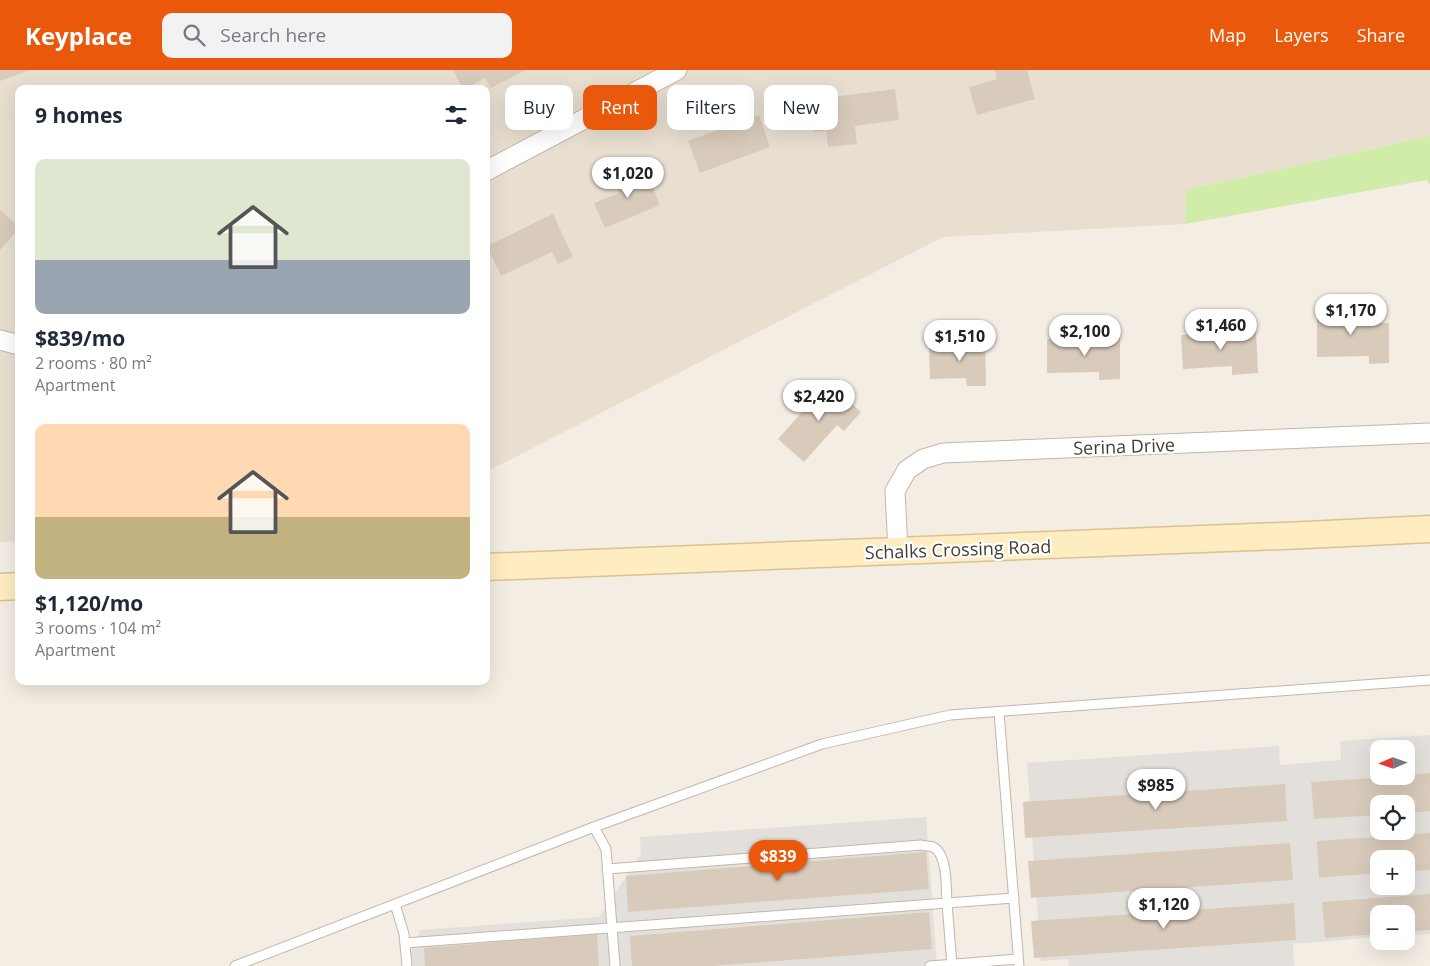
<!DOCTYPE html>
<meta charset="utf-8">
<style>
:root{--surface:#fff;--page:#f2f2f3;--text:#1f2937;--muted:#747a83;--accent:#ea580c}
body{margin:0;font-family:"Open Sans",sans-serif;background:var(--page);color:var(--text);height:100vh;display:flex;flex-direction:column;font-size:19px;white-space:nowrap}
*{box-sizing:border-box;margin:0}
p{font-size:16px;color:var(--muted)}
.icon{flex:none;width:28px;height:28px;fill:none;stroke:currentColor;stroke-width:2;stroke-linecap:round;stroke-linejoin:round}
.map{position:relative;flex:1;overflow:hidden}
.side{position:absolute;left:15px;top:15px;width:475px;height:600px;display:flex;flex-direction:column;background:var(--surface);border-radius:10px;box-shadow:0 5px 20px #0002}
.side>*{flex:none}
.guide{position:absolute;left:505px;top:15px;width:475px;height:45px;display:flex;gap:10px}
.needle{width:32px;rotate:268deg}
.buttons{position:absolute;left:1370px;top:670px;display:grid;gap:10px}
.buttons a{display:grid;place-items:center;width:45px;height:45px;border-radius:10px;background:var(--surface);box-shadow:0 5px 20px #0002;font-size:25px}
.price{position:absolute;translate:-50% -42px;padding:0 11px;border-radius:18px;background:#fff;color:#222;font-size:16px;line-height:32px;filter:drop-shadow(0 1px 2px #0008)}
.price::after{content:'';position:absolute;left:50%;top:30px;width:15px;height:11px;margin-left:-8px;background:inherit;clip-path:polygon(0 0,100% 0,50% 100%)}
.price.current{background:var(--accent);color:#fff}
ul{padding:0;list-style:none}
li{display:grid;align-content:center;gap:10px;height:265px;padding:0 20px}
li span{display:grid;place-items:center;height:155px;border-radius:10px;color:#555}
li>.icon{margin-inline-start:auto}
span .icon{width:90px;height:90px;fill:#fffc;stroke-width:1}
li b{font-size:21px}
h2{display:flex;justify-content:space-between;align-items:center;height:60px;padding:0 20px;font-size:21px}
.tag{padding:0 18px;border-radius:10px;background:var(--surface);box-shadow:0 5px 20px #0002;font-size:18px;line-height:45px}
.tag.current{background:var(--accent);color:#fff}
header{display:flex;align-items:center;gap:30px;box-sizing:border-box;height:70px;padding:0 25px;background:var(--accent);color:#fff}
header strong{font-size:24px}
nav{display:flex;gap:28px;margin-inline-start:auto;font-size:18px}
.search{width:350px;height:45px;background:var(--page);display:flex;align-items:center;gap:12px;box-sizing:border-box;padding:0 18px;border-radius:10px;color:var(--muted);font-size:19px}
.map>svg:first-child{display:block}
.residential{fill:#e8dfd1}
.green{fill:#d1eba8}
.parking{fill:#e3e0dc;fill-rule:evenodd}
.building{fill:#d9cbbb}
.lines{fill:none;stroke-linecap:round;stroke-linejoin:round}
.lane-casing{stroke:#c2b7a8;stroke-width:11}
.street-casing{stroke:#c2b7a8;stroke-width:21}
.secondary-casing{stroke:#dac290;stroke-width:29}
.lane{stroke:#fff;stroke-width:9}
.street{stroke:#fff;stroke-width:19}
.secondary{stroke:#ffecc1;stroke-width:26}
.labels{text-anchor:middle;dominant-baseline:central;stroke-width:4.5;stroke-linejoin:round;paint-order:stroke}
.street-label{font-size:18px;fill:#453d33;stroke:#fff}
</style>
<header>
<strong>Keyplace</strong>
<div class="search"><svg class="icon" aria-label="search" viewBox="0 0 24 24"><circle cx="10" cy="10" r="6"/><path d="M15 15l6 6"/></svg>Search here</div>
<nav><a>Map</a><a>Layers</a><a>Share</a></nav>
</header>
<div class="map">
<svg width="1430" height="896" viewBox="0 0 1430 896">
<rect width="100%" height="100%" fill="#f3ede3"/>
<!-- residential -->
<path class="residential" d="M0 0H1430V66L1186 120 1185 154 943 167 486 402V19H19V471L0 472Z"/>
<!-- green -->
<path class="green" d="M1430 66V115L1427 110 1185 154 1186 120Z"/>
<!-- parking -->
<path class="parking" d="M1430 665V864L1406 866V844H1379V867L1293 874 1294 896H1069L1068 889 1041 891 1027 693 1279 676 1280 695 1341 690 1340 671ZM1379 679H1406V706H1379ZM1379 734H1406V761H1379ZM1379 789H1406V816H1379Z
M926 747 937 896H406L420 860 599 847 641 784 640 767Z"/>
<!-- building -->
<path class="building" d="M0 0H30L0 11Z
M453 0H526L491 18 485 8 465 19H463Z
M995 0H1027L1035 29 977 45 969 17 997 9Z
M895 19 899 50 855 56 857 74 828 77 826 61 814 62 810 30Z
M759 45 770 77 700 103 688 71Z
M644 97 660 135 605 158 594 133 619 123 614 109Z
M0 140 19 157V159L0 180Z
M553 144 573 187 558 194 552 182 501 206 487 176Z
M1359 237V253H1389V293L1369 294V286L1317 287V238Z
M1256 261 1258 303 1232 305V296L1183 299 1181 265Z
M960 267H985L986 316H967L966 308 930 309 929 277 961 276Z
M1120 268V309L1099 310V302L1047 303V269Z
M828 313 861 342 844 361 837 355 804 392 778 369Z
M1430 703V741L1406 743V734H1379V745L1314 749 1311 712 1406 706V705Z
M1285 714 1287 751 1025 768 1023 732Z
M1430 763V800L1406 801V789H1379V803L1319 808 1317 771Z
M1290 773 1293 810 1031 828 1028 791Z
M926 782 929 819 628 842 626 806Z
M1430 824V860L1406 862V844H1379V864L1325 868 1322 832Z
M1294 833 1296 870 1034 888 1031 851Z
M929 842 932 879 713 896H632L630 866Z
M597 864 599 896H425L424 878Z"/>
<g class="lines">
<!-- lane casing -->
<g class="lane-casing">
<path id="lane" d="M999 642 1019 896
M594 757 606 779 615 896
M395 834 404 864 407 896
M405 873 947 833C946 819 948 784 933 777 930 776 925 776 921 775L607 799
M235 896 594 757 822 674 950 645 1430 610
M930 896 1018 889
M952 896 947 833 1014 828"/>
</g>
<!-- street casing -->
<g class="street-casing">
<path id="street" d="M486 101 677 0
M0 270 19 275
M898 481 895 421 907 400 923 389 943 383 1430 363"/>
</g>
<!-- secondary casing -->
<g class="secondary-casing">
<path id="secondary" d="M486 497 1306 465 1430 459
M0 517 19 516"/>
</g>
<!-- lane -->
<use href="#lane" class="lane"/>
<!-- street -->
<use href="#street" class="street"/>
<!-- secondary -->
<use href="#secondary" class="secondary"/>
</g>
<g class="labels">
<!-- street labels -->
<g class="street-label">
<text transform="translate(1124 376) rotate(-2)">Serina Drive</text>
<text transform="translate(958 479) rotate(-2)">Schalks Crossing Road</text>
</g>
</g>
</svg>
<div class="buttons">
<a><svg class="needle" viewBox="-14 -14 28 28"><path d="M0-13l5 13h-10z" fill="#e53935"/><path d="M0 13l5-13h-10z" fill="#747a83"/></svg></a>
<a><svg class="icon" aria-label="locate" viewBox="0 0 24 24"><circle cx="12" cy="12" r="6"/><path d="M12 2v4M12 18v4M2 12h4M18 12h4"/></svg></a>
<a>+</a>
<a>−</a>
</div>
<b class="price" style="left:628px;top:129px">$1,020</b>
<b class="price" style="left:1351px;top:266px">$1,170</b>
<b class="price" style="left:1221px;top:281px">$1,460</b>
<b class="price" style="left:1085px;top:287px">$2,100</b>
<b class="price" style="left:960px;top:292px">$1,510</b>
<b class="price" style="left:819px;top:352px">$2,420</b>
<b class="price" style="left:1156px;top:741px">$985</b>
<b class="price current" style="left:778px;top:812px">$839</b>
<b class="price" style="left:1164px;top:860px">$1,120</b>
<div class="guide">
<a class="tag">Buy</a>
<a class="tag current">Rent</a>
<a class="tag">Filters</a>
<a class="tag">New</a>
</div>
<section class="side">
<h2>9 homes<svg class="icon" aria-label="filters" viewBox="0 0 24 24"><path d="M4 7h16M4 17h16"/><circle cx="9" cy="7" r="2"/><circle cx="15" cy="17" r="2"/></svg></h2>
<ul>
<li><span style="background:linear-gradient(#dfe7d0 65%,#9aa5b1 0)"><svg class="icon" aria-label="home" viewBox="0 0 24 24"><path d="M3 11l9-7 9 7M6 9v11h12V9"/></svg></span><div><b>$839/mo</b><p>2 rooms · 80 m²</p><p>Apartment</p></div></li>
<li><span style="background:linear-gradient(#ffd9b3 60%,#c2b280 0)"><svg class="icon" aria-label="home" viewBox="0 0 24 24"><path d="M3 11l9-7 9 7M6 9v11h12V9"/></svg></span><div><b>$1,120/mo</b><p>3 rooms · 104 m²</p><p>Apartment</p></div></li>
</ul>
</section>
</div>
